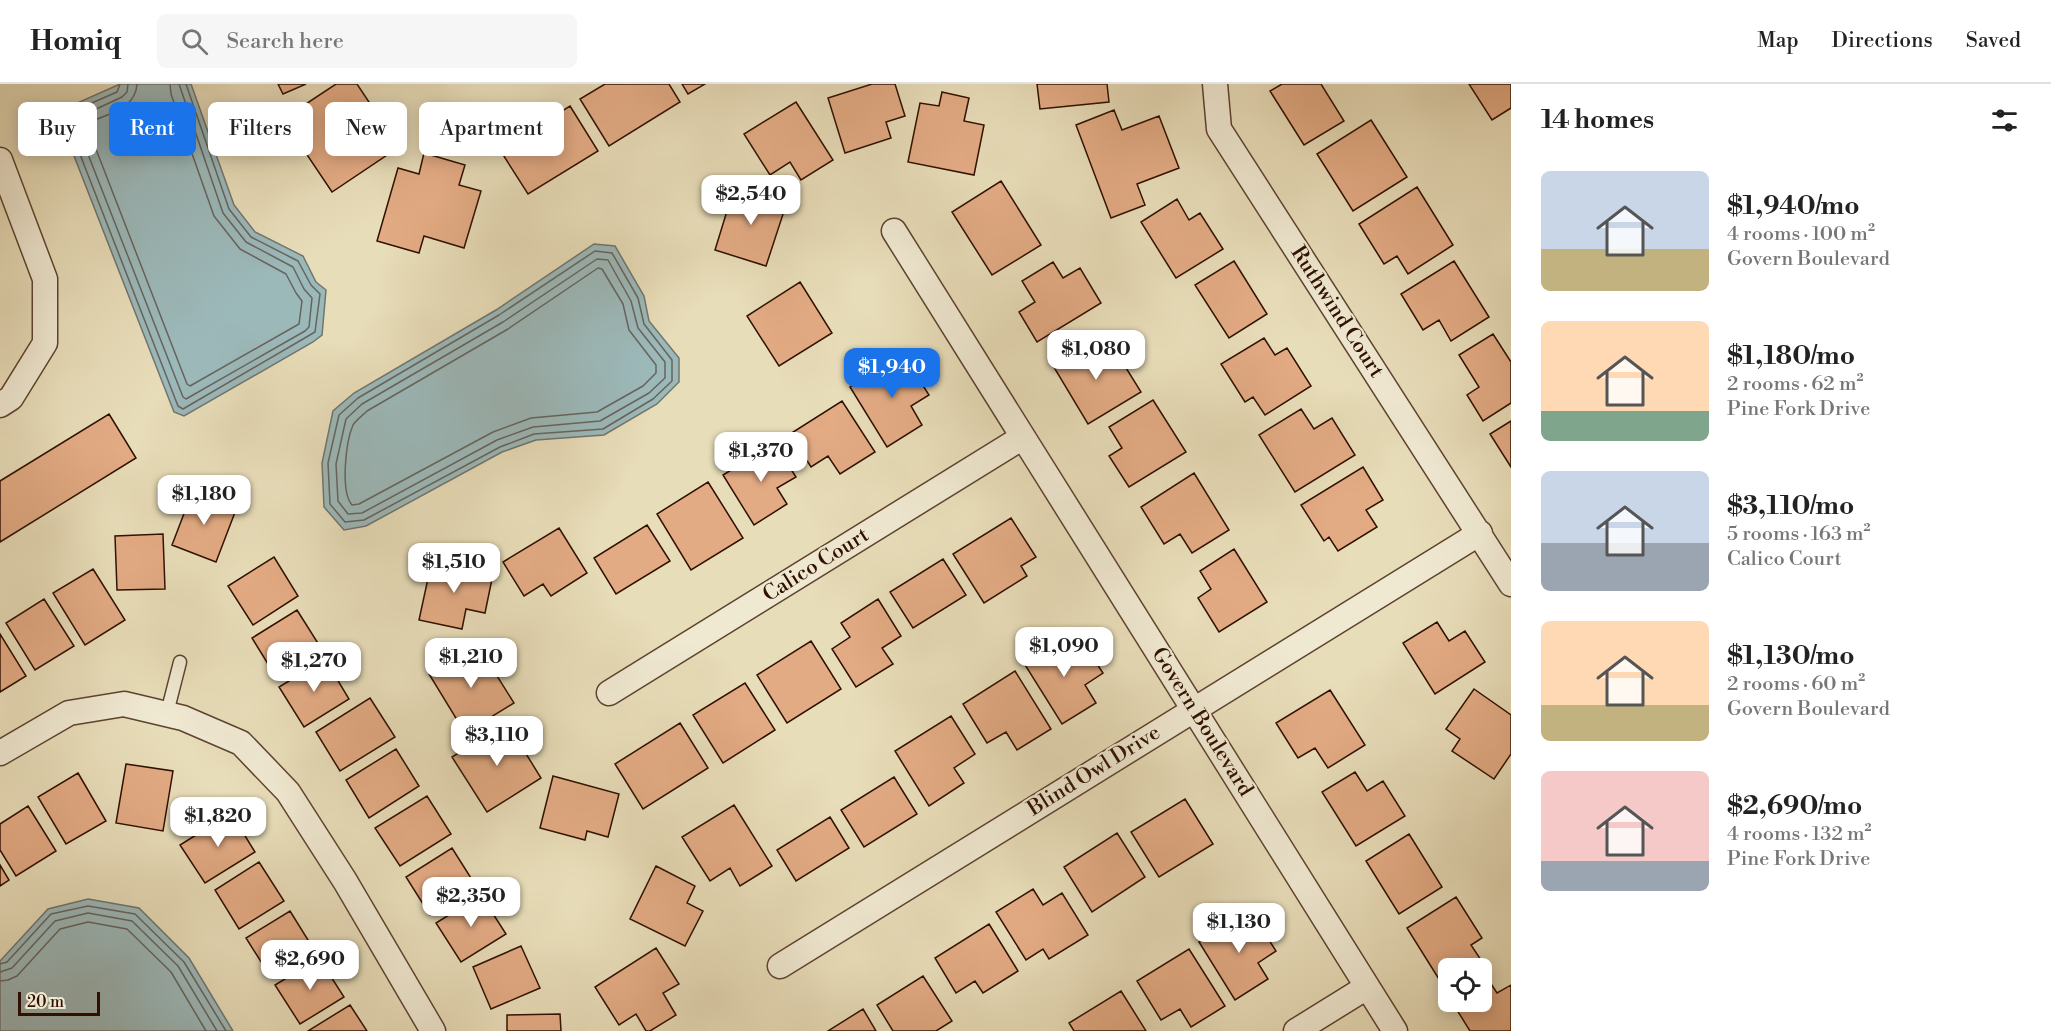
<!DOCTYPE html>
<meta charset="utf-8">
<style>
:root{--surface:#fff;--page:#f6f6f6;--text:#222;--muted:#767676;--line:#e0e0e0;--accent:#1a73e8}
body{margin:0;font-family:"Libre Bodoni",serif;background:var(--page);color:var(--text);height:100vh;display:flex;flex-direction:column;font-size:22px;white-space:nowrap}
*{box-sizing:border-box;margin:0}
p{font-size:20px;color:var(--muted)}
.icon{flex:none;width:33px;height:33px;fill:none;stroke:currentColor;stroke-width:2;stroke-linecap:round;stroke-linejoin:round}
.map{position:relative;flex:1;overflow:hidden}
.panel{display:flex;flex-direction:column;background:var(--surface);width:540px}
.panel>*{flex:none}
.hud{position:absolute;left:18px;top:18px;width:570px;height:54px;display:flex;gap:12px}
.fabs{position:absolute;left:1438px;top:874px;display:grid;gap:12px}
.fabs a{display:grid;place-items:center;width:54px;height:54px;border-radius:9px;background:var(--surface);box-shadow:0 3px 15px #0003;font-size:30px}
.scale{position:absolute;left:18px;bottom:15px;width:82px;box-sizing:border-box;padding-left:6px;border:3px solid #2f1001;border-top:0;font-size:16px;line-height:21px;white-space:nowrap;color:#2f1001;-webkit-text-stroke:4px #f0e9d2;paint-order:stroke}
.price{position:absolute;translate:-50% -51px;padding:0 14px;border-radius:12px;background:#fff;color:#222;font-size:20px;line-height:39px;filter:drop-shadow(0 2px 3px #0008)}
.price::after{content:'';position:absolute;left:50%;top:36px;width:18px;height:14px;margin-left:-9px;background:inherit;clip-path:polygon(0 0,100% 0,50% 100%)}
.price.on{background:var(--accent);color:#fff}
ul{padding:0;list-style:none}
li{display:flex;align-items:center;gap:18px;height:150px;padding:0 30px}
li span{display:grid;place-items:center;flex:none;width:168px;height:120px;border-radius:9px;color:#555}
li>.icon{margin-inline-start:auto}
span .icon{width:72px;height:72px;fill:#fffc;stroke-width:1}
li b{font-size:26px}
h2{display:flex;justify-content:space-between;align-items:center;height:72px;padding:0 30px;font-size:26px}
.pill{padding:0 21px;border-radius:9px;background:var(--surface);box-shadow:0 3px 15px #0003;font-size:21px;line-height:54px}
.pill.on{background:var(--accent);color:#fff}
header{display:flex;align-items:center;gap:36px;box-sizing:border-box;height:84px;padding:0 30px;background:var(--surface);border-bottom:2px solid var(--line)}
header strong{font-size:28px}
nav{display:flex;gap:33px;margin-inline-start:auto;font-size:21px}
.search{width:420px;height:54px;background:var(--page);display:flex;align-items:center;gap:15px;box-sizing:border-box;padding:0 21px;border-radius:9px;color:var(--muted);font-size:22px}
main{display:flex;flex:1;min-height:0}
.map>svg:first-child{display:block}
.water{fill:#9cb9ba;stroke:#707570;stroke-width:1.5}
.lines{fill:none;stroke-linecap:round;stroke-linejoin:round}
.shore{stroke:#66645e;stroke-width:1.5}
.building{fill:#e3ab84;stroke:#2f1001;stroke-width:1.5}
.lane-casing{stroke:#5d432f;stroke-width:15}
.street-casing{stroke:#5d432f;stroke-width:27}
.lane{stroke:#f0e9d2;stroke-width:12}
.street{stroke:#f0e9d2;stroke-width:24}
.labels{text-anchor:middle;dominant-baseline:central;stroke-width:4.5;stroke-linejoin:round;paint-order:stroke}
.street-label{font-size:21px;fill:#2f1001;stroke:#f0e9d2}
</style>
<header>
<strong>Homiq</strong>
<div class="search"><svg class="icon" aria-label="search" viewBox="0 0 24 24"><circle cx="10" cy="10" r="6"/><path d="M15 15l6 6"/></svg>Search here</div>
<nav><a>Map</a><a>Directions</a><a>Saved</a></nav>
</header>
<main>
<div class="map">
<svg width="1511" height="947" viewBox="0 0 1511 947">
<rect width="100%" height="100%" fill="#e8ddb9"/>
<filter id="stains"><feTurbulence type="fractalNoise" baseFrequency=".00333" numOctaves="4"/><feColorMatrix values="0 0 0 0 .2 0 0 0 0 .09 0 0 0 0 .02 0 0 0 .5 -.17"/></filter>
<radialGradient id="worn" r=".72"><stop offset=".6" stop-color="#630" stop-opacity="0"/><stop offset="1" stop-color="#630" stop-opacity=".3"/></radialGradient>
<!-- water -->
<path class="water" d="M120 0H191L234 121 255 148 303 172 316 198 326 206 322 251 313 258 184 332 174 328 60 36 66 24Z
M594 160 615 162 644 212 649 237 679 274V298L657 320 604 351 536 356 502 368 366 442 344 446 324 423 322 379 333 327 354 309 496 226Z
M88 815 139 824 189 874 233 947H0V877L48 825Z"/>
<g class="lines">
<!-- shore -->
<path class="shore" d="M120 0 117 8 71 28 67 37 178 322 183 325 315 248 320 210 311 201 298 177 251 153 229 125 186 0
M128 0 127 8 122 13 77 34 75 37 183 313 186 315 305 247 309 243 312 214 304 205 293 183 246 158 223 129 179 0
M137 0C136 25 107 30 88 39L87 42 187 300 190 302 299 240 302 217 296 209 286 190 240 165 214 132 171 10 170 0
M595 167 612 169 638 214 644 240 672 276V297L653 315 603 345 534 350 500 363 364 436 345 438 330 420 328 379 339 331 358 314 499 231Z
M597 175 608 176 631 217 638 244 665 278V294L649 309 600 337 533 343 497 356 362 429 348 430 338 417 336 380 346 335 362 320 503 238Z
M598 184 602 185 623 220 629 246 656 281V289L643 302 597 328 531 334 493 348 359 420 352 421C340 407 346 357 353 341 356 336 363 331 367 327L508 245Z
M0 880 7 878 51 830 88 822 135 830 184 878 226 947
M0 888 12 884 55 837 88 829 132 837 178 882 217 947
M0 897 8 896 17 892 60 845 88 838 127 845 171 888 206 947"/>
</g>
<!-- building -->
<path class="building" d="M278 0H306L283 10Z
M336 0H357L399 63 332 108 283 35Z
M605 0H669L680 18 609 62 580 15Z
M682 0H705L688 10Z
M872 0H895L905 32 886 38 891 54 845 69 828 14Z
M1037 0H1107L1109 18 1040 25Z
M1282 0H1321L1344 37 1304 61 1270 7Z
M1469 0H1511V24L1492 36Z
M942 8 969 14 964 37 984 41 974 91 908 78 920 19 939 22Z
M796 18 833 76 801 96 790 78 770 91 744 50Z
M570 22 598 67 528 110 500 66Z
M1114 26 1122 46 1159 32 1179 84 1137 100 1145 121 1111 134 1076 41Z
M1371 36 1407 93 1353 127 1317 70Z
M424 69 465 81 459 101 481 107 464 164 424 152 419 169 377 157 398 84 419 90Z
M1001 97 1041 161 992 191 952 128Z
M735 101 787 118 766 182 715 166Z
M1417 103 1453 161 1408 190 1397 172 1384 180 1359 140Z
M1177 115 1189 136 1200 129 1223 165 1176 194 1141 138Z
M1234 177 1267 230 1229 254 1195 201Z
M1454 177 1489 233 1451 257 1439 236 1423 246 1401 210Z
M1053 178 1063 194 1080 184 1101 219 1037 258 1019 228 1035 218 1022 197Z
M800 198 832 249 779 282 747 232Z
M1493 250 1511 278V319L1483 337 1467 311 1479 303 1459 271Z
M1264 254 1275 271 1287 264 1311 302 1265 331 1253 313 1245 318 1221 280Z
M1090 258 1100 275 1115 266 1141 308 1088 340 1052 280Z
M903 270 929 311 911 322 922 341 887 363 850 303Z
M1153 316 1186 368 1129 403 1109 372 1122 364 1109 343Z
M842 317 875 368 840 390 828 372 811 383 790 350Z
M1301 325 1314 345 1332 334 1355 371 1295 408 1259 351Z
M109 330 136 374 0 458V397Z
M1511 337V383L1490 350Z
M774 359 796 393 777 404 787 420 754 441 723 391Z
M1363 383 1383 416 1366 426 1377 443 1338 467 1329 453 1324 457 1301 421Z
M1194 389 1229 446 1192 469 1180 450 1164 460 1141 423Z
M708 398 743 454 691 486 657 430Z
M193 406 237 423 216 478 172 461Z
M1011 434 1036 473 1021 482 1027 492 984 519 953 470Z
M647 441 670 477 616 510 594 474Z
M559 444 587 489 551 512 543 500 524 512 503 478Z
M163 450 165 505 117 506 115 452Z
M1234 465 1267 518 1219 548 1198 514 1211 505 1200 487Z
M274 473 298 512 253 541 228 502Z
M943 475 966 511 913 544 890 508Z
M432 476 493 490 485 529 466 525 462 545 419 536Z
M93 485 125 536 85 561 53 509Z
M44 515 74 562 35 586 6 539Z
M878 515 901 552 882 564 893 580 856 603 832 565 850 553 841 539Z
M297 526 321 564 276 593 252 554Z
M1437 538 1449 557 1465 547 1485 578 1435 610 1403 559Z
M0 550 26 592 0 608Z
M1058 554 1067 569 1083 559 1103 589 1085 601 1096 619 1062 640 1022 576Z
M811 557 841 605 787 639 757 591Z
M477 560 514 619 465 649 429 590Z
M325 575 349 615 304 643 279 603Z
M1015 587 1051 645 1017 666 1006 648 987 659 963 620Z
M745 599 775 646 723 679 693 631Z
M1474 605 1511 631V670L1494 695 1452 667 1460 655 1446 645Z
M1330 606 1365 661 1328 684 1315 664 1298 674 1276 639Z
M370 614 395 653 340 687 316 648Z
M951 632 975 670 954 684 964 699 929 722 895 667Z
M507 639 541 694 487 728 452 673Z
M680 639 708 684 643 725 615 680Z
M396 665 419 702 369 734 346 696Z
M126 680 173 687 163 747 116 739Z
M1355 688 1367 707 1383 697 1405 732 1356 762 1322 708Z
M78 689 106 737 66 760 38 713Z
M553 692 619 710 608 753 587 747 585 756 540 744Z
M894 693 917 730 864 763 841 726Z
M427 712 451 750 400 782 375 744Z
M1185 715 1213 760 1159 793 1131 748Z
M734 721 772 782 740 802 730 784 710 797 682 753Z
M28 722 56 767 16 792 0 766V740Z
M231 729 255 768 205 799 180 761Z
M830 733 849 764 796 797 777 766Z
M1117 749 1145 793 1092 828 1064 783Z
M1409 750 1442 803 1399 830 1366 777Z
M452 764 476 802 430 831 406 793Z
M259 778 284 817 239 845 215 806Z
M0 781 9 796 0 802Z
M656 782 695 802 687 819 703 827 685 862 630 835Z
M1033 805 1043 821 1062 809 1088 851 1049 875 1043 865 1026 876 996 828Z
M481 811 506 850 461 878 436 839Z
M1456 813 1482 854 1471 861 1481 876 1467 885H1449V896L1442 900 1407 844Z
M1250 826 1276 867 1258 879 1268 895 1235 916 1199 858Z
M290 827 313 864 270 892 246 854Z
M989 840 1018 887 983 909 975 897 956 909 935 874Z
M521 862 540 904 491 925 473 883Z
M656 864 679 900 663 909 676 931 650 947H646L636 930 619 941 595 903Z
M1189 865 1225 922 1191 943 1180 925 1161 936 1137 897Z
M319 874 344 913 300 940 275 901Z
M923 892 952 937 936 947H893L877 921Z
M1486 892 1497 909 1511 901V947H1470L1452 918H1482V895Z
M1121 907 1146 947H1074L1069 939Z
M350 921 367 947H308Z
M863 925 876 947H828Z
M560 930 561 947H507V931Z"/>
<g class="lines">
<!-- lane casing -->
<g class="lane-casing">
<path id="lane" d="M167 629 180 578"/>
</g>
<!-- street casing -->
<g class="street-casing">
<path id="street" d="M1215 0 1219 45 1511 500
M0 76 45 195V259L11 314 0 321
M894 147 1395 947
M609 609 1023 353
M0 669 69 629 124 620 183 634 241 659 288 708 345 797 433 947
M780 882 1480 449
M1296 947 1367 903"/>
</g>
<!-- lane -->
<use href="#lane" class="lane"/>
<!-- street -->
<use href="#street" class="street"/>
</g>
<g class="labels">
<!-- street labels -->
<g class="street-label">
<text transform="translate(1337 228) rotate(57)">Ruthwind Court</text>
<text transform="translate(816 481) rotate(-32)">Calico Court</text>
<text transform="translate(1202 638) rotate(58)">Govern Boulevard</text>
<text transform="translate(1094 687) rotate(-32)">Blind Owl Drive</text>
</g>
</g>
<rect width="100%" height="100%" filter="url(#stains)"/>
<rect width="100%" height="100%" fill="url(#worn)"/>
</svg>
<div class="fabs">
<a><svg class="icon" aria-label="locate" viewBox="0 0 24 24"><circle cx="12" cy="12" r="6"/><path d="M12 2v4M12 18v4M2 12h4M18 12h4"/></svg></a>
</div>
<div class="scale">20 m</div>
<b class="price" style="left:751px;top:142px">$2,540</b>
<b class="price" style="left:1096px;top:297px">$1,080</b>
<b class="price on" style="left:892px;top:315px">$1,940</b>
<b class="price" style="left:761px;top:399px">$1,370</b>
<b class="price" style="left:204px;top:442px">$1,180</b>
<b class="price" style="left:454px;top:510px">$1,510</b>
<b class="price" style="left:1064px;top:594px">$1,090</b>
<b class="price" style="left:471px;top:605px">$1,210</b>
<b class="price" style="left:314px;top:609px">$1,270</b>
<b class="price" style="left:497px;top:683px">$3,110</b>
<b class="price" style="left:218px;top:764px">$1,820</b>
<b class="price" style="left:471px;top:844px">$2,350</b>
<b class="price" style="left:1239px;top:870px">$1,130</b>
<b class="price" style="left:310px;top:907px">$2,690</b>
<div class="hud">
<a class="pill">Buy</a>
<a class="pill on">Rent</a>
<a class="pill">Filters</a>
<a class="pill">New</a>
<a class="pill">Apartment</a>
</div>
</div>
<section class="panel">
<h2>14 homes<svg class="icon" aria-label="filters" viewBox="0 0 24 24"><path d="M4 7h16M4 17h16"/><circle cx="9" cy="7" r="2"/><circle cx="15" cy="17" r="2"/></svg></h2>
<ul>
<li><span style="background:linear-gradient(#c9d6e8 65%,#c2b280 0)"><svg class="icon" aria-label="home" viewBox="0 0 24 24"><path d="M3 11l9-7 9 7M6 9v11h12V9"/></svg></span><div><b>$1,940/mo</b><p>4 rooms · 100 m²</p><p>Govern Boulevard</p></div></li>
<li><span style="background:linear-gradient(#ffd9b3 75%,#7fa58c 0)"><svg class="icon" aria-label="home" viewBox="0 0 24 24"><path d="M3 11l9-7 9 7M6 9v11h12V9"/></svg></span><div><b>$1,180/mo</b><p>2 rooms · 62 m²</p><p>Pine Fork Drive</p></div></li>
<li><span style="background:linear-gradient(#c9d6e8 60%,#9aa5b1 0)"><svg class="icon" aria-label="home" viewBox="0 0 24 24"><path d="M3 11l9-7 9 7M6 9v11h12V9"/></svg></span><div><b>$3,110/mo</b><p>5 rooms · 163 m²</p><p>Calico Court</p></div></li>
<li><span style="background:linear-gradient(#ffd9b3 70%,#c2b280 0)"><svg class="icon" aria-label="home" viewBox="0 0 24 24"><path d="M3 11l9-7 9 7M6 9v11h12V9"/></svg></span><div><b>$1,130/mo</b><p>2 rooms · 60 m²</p><p>Govern Boulevard</p></div></li>
<li><span style="background:linear-gradient(#f6c9c9 75%,#9aa5b1 0)"><svg class="icon" aria-label="home" viewBox="0 0 24 24"><path d="M3 11l9-7 9 7M6 9v11h12V9"/></svg></span><div><b>$2,690/mo</b><p>4 rooms · 132 m²</p><p>Pine Fork Drive</p></div></li>
</ul>
</section>
</main>
